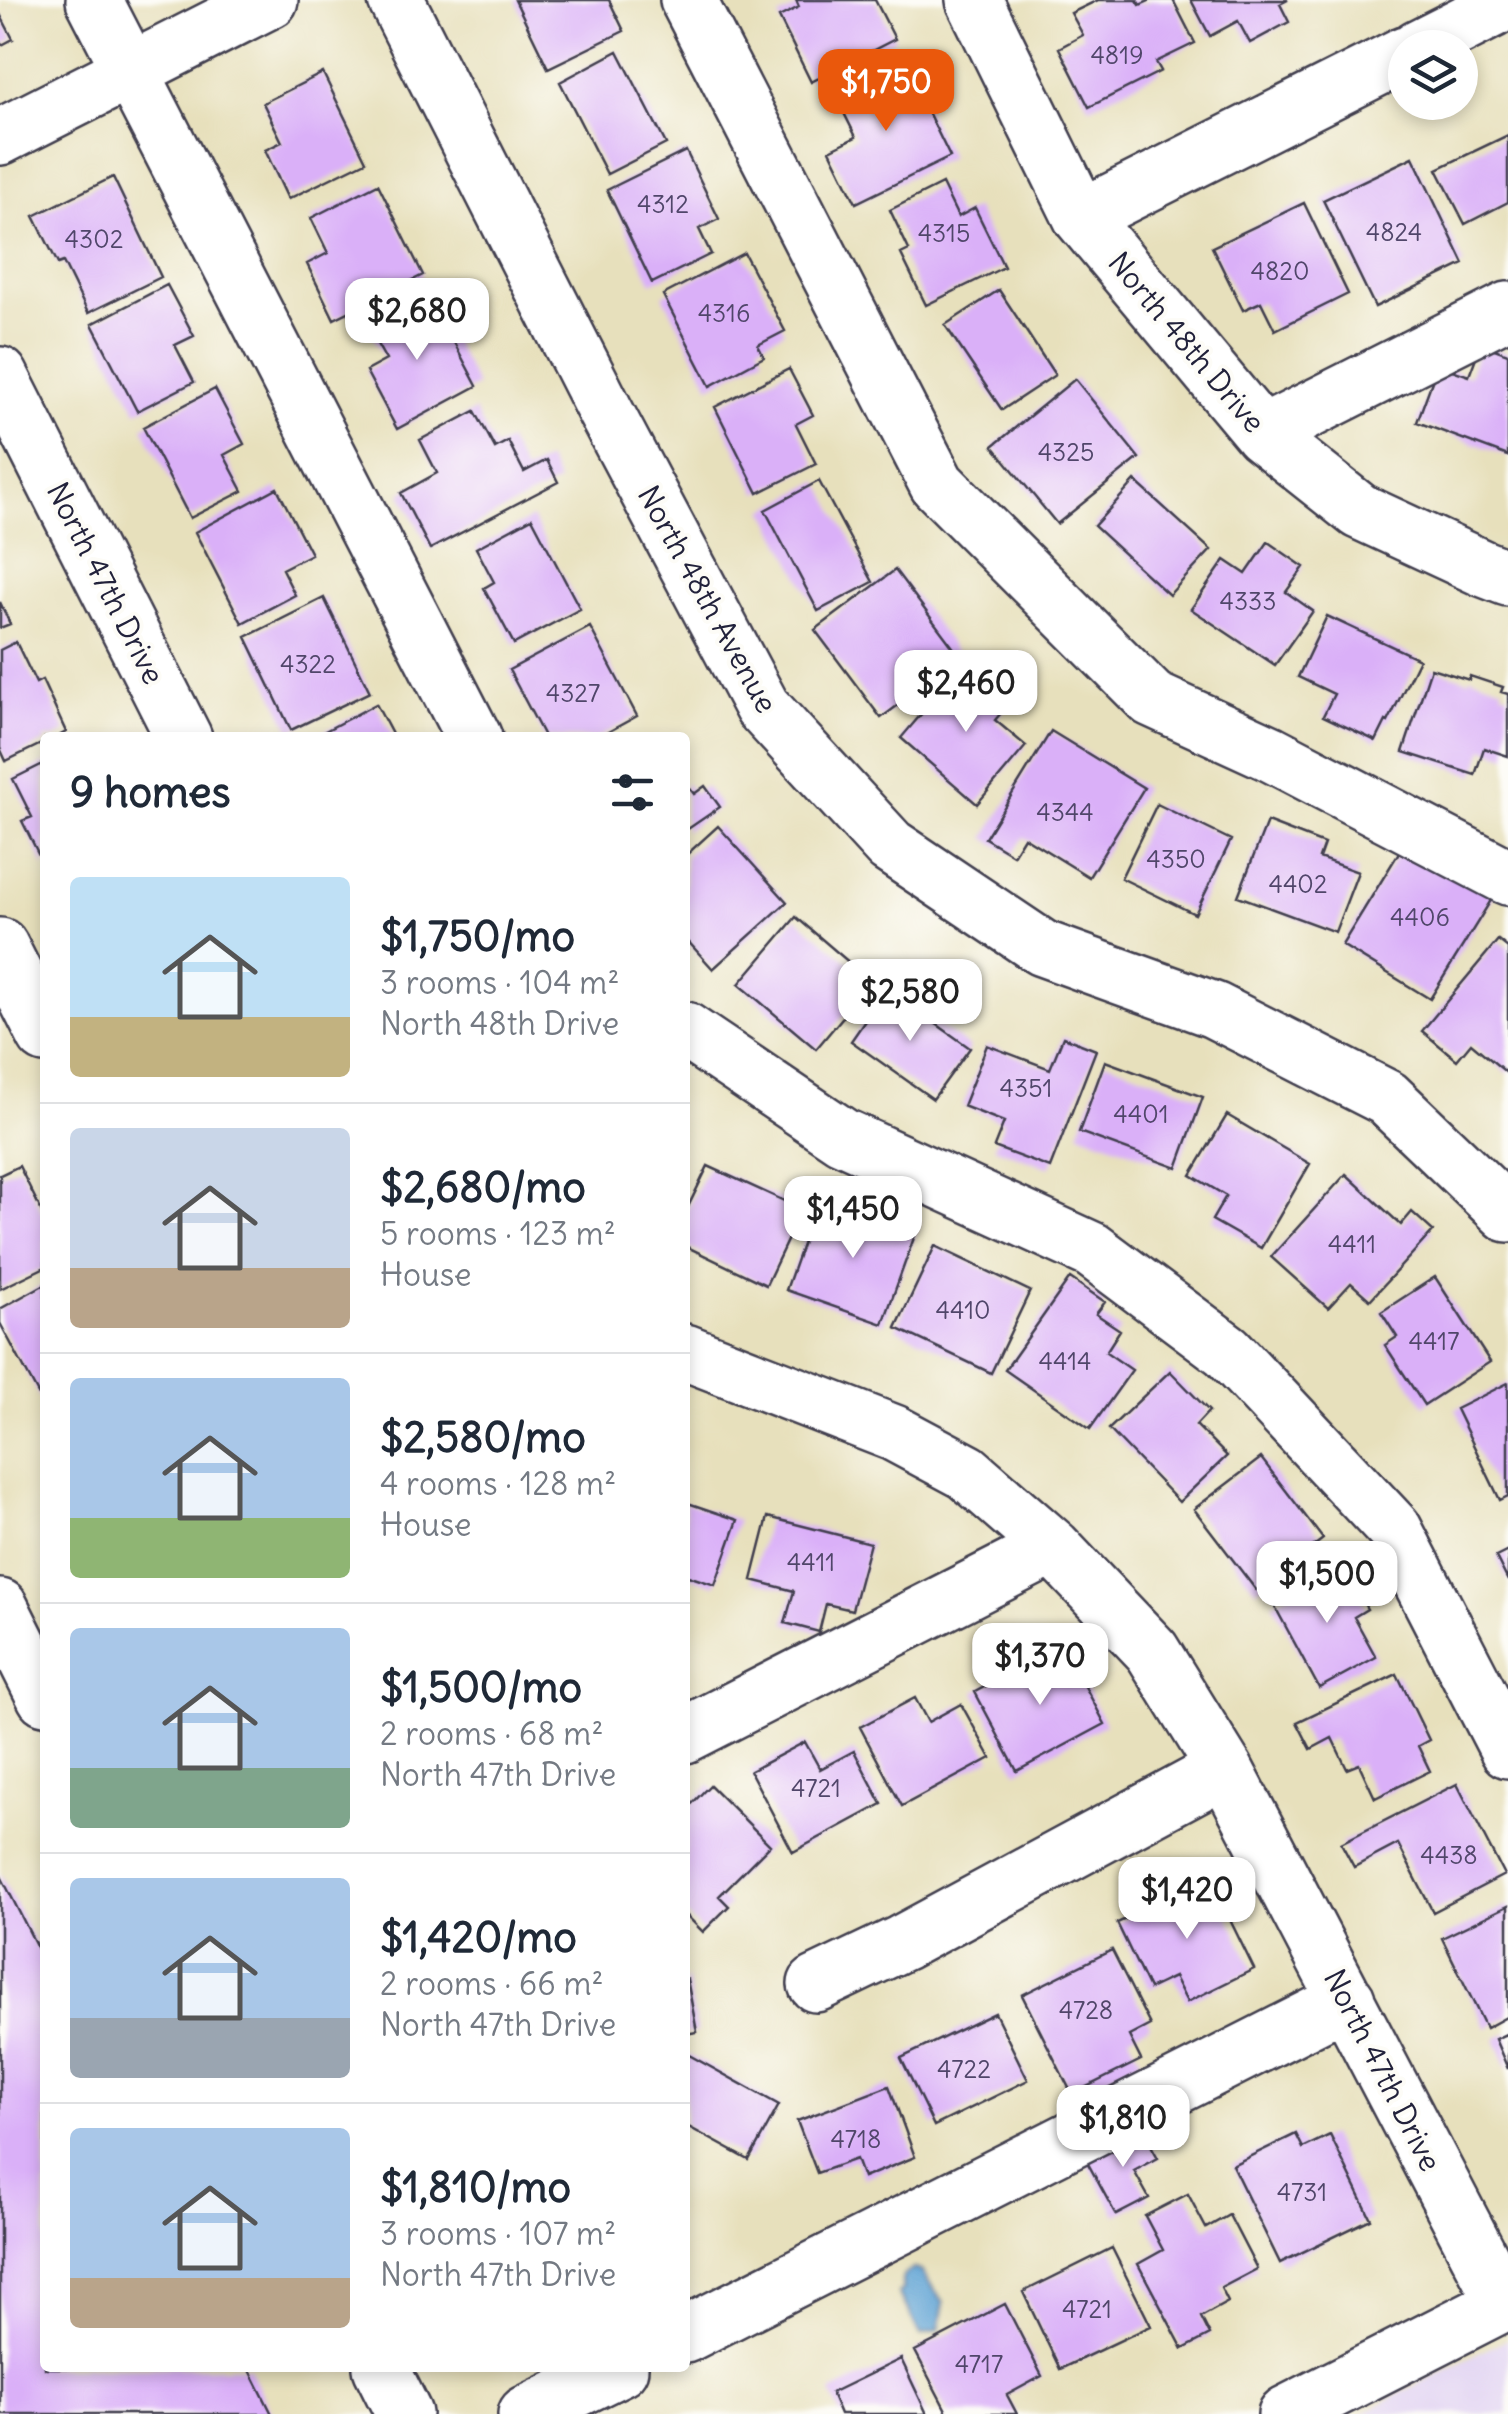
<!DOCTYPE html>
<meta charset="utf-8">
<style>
:root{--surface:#fff;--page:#f2f2f3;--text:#1f2937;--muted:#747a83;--line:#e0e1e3;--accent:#ea580c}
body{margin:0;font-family:Delius,sans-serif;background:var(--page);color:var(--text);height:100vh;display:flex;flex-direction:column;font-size:38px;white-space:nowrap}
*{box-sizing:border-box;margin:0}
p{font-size:32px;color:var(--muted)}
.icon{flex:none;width:55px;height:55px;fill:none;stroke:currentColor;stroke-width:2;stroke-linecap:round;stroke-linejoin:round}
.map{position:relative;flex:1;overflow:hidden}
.sheet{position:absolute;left:40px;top:732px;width:650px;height:1640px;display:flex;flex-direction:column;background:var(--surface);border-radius:10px;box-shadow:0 5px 15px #0003}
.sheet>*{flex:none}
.fabs{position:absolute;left:1388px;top:30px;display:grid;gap:20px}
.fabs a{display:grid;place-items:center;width:90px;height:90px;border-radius:50%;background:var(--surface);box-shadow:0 5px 15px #0003;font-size:50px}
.price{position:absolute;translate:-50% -85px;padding:0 22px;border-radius:20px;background:#fff;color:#222;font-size:32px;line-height:65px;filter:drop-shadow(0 2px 5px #0008)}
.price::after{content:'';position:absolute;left:50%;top:60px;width:30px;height:22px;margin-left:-15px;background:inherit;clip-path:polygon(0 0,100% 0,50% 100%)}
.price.on{background:var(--accent);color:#fff}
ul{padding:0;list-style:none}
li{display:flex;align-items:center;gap:30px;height:250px;padding:0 30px}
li+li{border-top:2px solid var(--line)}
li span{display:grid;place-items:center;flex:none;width:280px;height:200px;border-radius:10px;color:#555}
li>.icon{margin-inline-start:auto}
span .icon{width:120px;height:120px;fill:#fffc;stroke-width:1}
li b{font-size:42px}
h2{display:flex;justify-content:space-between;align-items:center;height:120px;padding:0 30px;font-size:42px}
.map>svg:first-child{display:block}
.built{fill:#e2d4f3}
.water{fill:#5fa3d4;stroke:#406288;stroke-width:2.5}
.building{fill:#dab0f8}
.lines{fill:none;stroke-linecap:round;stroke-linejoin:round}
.minor-casing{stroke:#403e4e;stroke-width:60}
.minor{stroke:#fff;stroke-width:55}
.labels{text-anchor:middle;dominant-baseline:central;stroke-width:8;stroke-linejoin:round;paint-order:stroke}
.number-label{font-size:25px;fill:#50466a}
.street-label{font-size:30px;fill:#22223b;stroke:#fdfcf7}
</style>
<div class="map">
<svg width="1508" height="2414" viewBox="0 0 1508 2414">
<rect width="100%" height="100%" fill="#fdfcf7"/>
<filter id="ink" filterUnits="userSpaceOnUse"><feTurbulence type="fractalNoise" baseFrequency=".01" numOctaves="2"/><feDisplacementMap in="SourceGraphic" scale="20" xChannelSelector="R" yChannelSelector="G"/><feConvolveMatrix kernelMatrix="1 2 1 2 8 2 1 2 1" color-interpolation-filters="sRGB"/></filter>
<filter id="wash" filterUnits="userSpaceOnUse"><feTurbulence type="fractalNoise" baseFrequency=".0048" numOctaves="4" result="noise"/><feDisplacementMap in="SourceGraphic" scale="40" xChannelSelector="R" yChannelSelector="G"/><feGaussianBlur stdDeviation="2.25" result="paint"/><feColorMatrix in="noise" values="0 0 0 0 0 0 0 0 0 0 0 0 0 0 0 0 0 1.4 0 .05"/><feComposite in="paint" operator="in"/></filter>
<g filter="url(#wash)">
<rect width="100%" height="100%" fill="#e7e0bc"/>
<!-- built -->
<path class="built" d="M1508 2338V2414H1360Z"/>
<!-- water -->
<path class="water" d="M914 2269 921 2271 944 2303 939 2330 921 2335C915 2327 913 2320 909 2311 905 2304 901 2301 898 2294L903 2289C900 2278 903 2272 914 2269Z"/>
<g id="blocks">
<!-- building -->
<path class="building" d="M515 0H609L624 31 548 68Z
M796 0H875L895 39 811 82 779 17 799 7Z
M1098 0H1137L1140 5 1151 0H1173L1195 43 1156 62 1161 71 1089 107 1059 48 1083 35 1071 13Z
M1191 0H1288L1280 4 1289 22 1250 43 1238 21 1210 36Z
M0 14 13 39 0 46Z
M618 51 666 144 607 174 560 82Z
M904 63 950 157 856 203 830 150 856 137 836 97Z
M323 73 366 161 288 199 265 150 282 142 263 103Z
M1508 135V202L1465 224 1437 169Z
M686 151 719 219 699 229 711 254 652 283 607 190Z
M1413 157 1464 264 1375 307 1323 200Z
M113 177 161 277 88 313 63 262 58 264 34 216Z
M378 184 423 275 334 319 307 264 328 253 311 218Z
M942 184 958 217 975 208 1004 267 926 305 901 254 909 250 890 210Z
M1304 203 1348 294 1275 330 1261 302 1243 310 1212 247Z
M744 253 785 331 758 345 764 357 710 386 663 295Z
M167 285 194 336 175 345 194 382 137 411 92 324Z
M999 290 1055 375 1002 410 945 325Z
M429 295 477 386 397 429 366 371 386 360 368 328Z
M1481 344 1508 354V456L1417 422 1438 365 1469 376Z
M789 369 813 415 796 424 816 464 758 493 715 407Z
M1075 379 1139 458 1057 524 993 446Z
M215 389 244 444 224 455 243 491 190 518 143 427Z
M475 411 495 448 508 441 524 472 547 460 558 482 430 549 401 493 437 473 420 440Z
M819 481 873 582 818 611 765 510Z
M1135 481 1211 550 1169 595 1094 526Z
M277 488 311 554 282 569 295 595 242 623 195 532Z
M532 518 580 609 514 644 484 588 494 582 476 548Z
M1268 542 1304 567 1286 592 1313 611 1275 665 1191 609 1225 560 1246 574Z
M895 570 961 658 881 718 815 630Z
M324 598 370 692 291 730 246 637Z
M0 602 10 624 0 628Z
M1327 616 1419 659 1388 722 1386 721 1376 741 1323 716 1334 694 1298 677Z
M590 627 637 716 597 738H545L509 670Z
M16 642 36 683 42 680 66 732 55 738H45V742L6 761 0 748V650Z
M963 665 1009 704 995 720 1026 746 977 804 901 738Z
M1431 668 1469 680 1470 676 1503 687 1501 692 1508 694V756L1484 748 1475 775 1403 752Z
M376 704 394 738H312Z
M1051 731 1144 788 1089 877 1024 837 1013 855 985 838Z
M45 763V867L22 821 32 817 13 779Z
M685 782 694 794 705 786 720 807 685 831Z
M1157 804 1231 840 1195 914 1121 878Z
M1267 822 1324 844 1319 858 1358 872 1335 932 1238 896Z
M718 826 787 902 713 969 685 938V856Z
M1409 836 1498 889 1430 999 1342 945Z
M796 917 872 982 816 1049 739 984Z
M1498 940 1508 948V1074L1471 1043 1457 1060 1422 1031Z
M887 989 970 1048 933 1099 851 1041Z
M1063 1037 1096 1050 1050 1168 994 1147 1004 1122 963 1106 987 1045 1050 1069Z
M1105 1061 1203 1097 1177 1168 1079 1132Z
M1227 1115 1310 1164 1261 1248 1212 1220 1226 1196 1191 1175Z
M19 1166 45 1218V1267L0 1289V1175Z
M708 1166 802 1209 766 1285 685 1246V1213Z
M1346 1174 1401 1225 1412 1212 1433 1231 1370 1300 1351 1283 1328 1308 1271 1257Z
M816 1205 873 1225 879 1207 920 1221 883 1324 786 1290Z
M935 1246 1030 1291 991 1373 896 1328Z
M1435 1277 1490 1362 1424 1405 1385 1345 1397 1337 1381 1312Z
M1070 1278 1105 1302 1096 1314 1120 1330 1106 1352 1132 1370 1090 1429 1005 1370Z
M45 1284V1407L0 1323V1309Z
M1170 1371 1209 1411 1196 1425 1227 1456 1179 1502 1109 1429Z
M1508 1383V1496L1500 1500 1456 1409Z
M1261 1458 1323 1539 1256 1590 1194 1509Z
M685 1502 738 1520 715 1585 685 1575Z
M768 1517 870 1543 852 1610 826 1604 819 1632 785 1623 794 1591 752 1580Z
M1508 1551V1581L1496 1557Z
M1342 1564 1367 1609 1354 1617 1376 1657 1319 1688 1273 1603Z
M1063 1645 1105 1724 1017 1771 975 1692Z
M1397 1674 1429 1740 1418 1746 1430 1771 1375 1798 1359 1764 1347 1769 1332 1738 1311 1749 1297 1722Z
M915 1698 928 1722 961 1704 991 1758 902 1806 860 1727Z
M805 1742 820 1769 854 1751 882 1804 793 1852 750 1771Z
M1457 1784 1504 1875 1433 1912 1398 1844 1354 1867 1341 1843Z
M710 1785 770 1845 719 1896 729 1906 703 1932 685 1914V1811Z
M0 1874 45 1963V2368H249L272 2414H0Z
M1210 1879 1254 1969 1187 2002 1174 1977 1149 1989 1117 1923Z
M1508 1906V2016L1486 2028 1442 1938Z
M1112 1950 1150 2025 1129 2036 1141 2060 1072 2094 1022 1995Z
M685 1979H687L697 2032 685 2034Z
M995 2013 1028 2080 934 2126 901 2058Z
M1508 2033V2069L1495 2039Z
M689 2055 779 2105 749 2160 685 2125V2063Z
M889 2086 915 2157 863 2178 856 2159 817 2173 797 2121Z
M1142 2129 1158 2158 1134 2171 1149 2198 1116 2215 1085 2158Z
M1296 2134 1303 2148 1330 2135 1371 2219 1280 2263 1232 2165Z
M1188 2194 1206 2228 1229 2215 1257 2269 1221 2288 1228 2302 1201 2317 1210 2335 1183 2349 1138 2264 1163 2250 1145 2216Z
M1112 2248 1151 2326 1060 2369 1023 2292Z
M1005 2304 1042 2376 1007 2395 1017 2414H948L915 2351Z
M901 2359 927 2414H840L831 2393Z"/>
</g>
</g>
<g filter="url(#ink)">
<use href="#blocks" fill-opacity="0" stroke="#403e4e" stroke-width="2.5"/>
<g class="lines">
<!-- minor casing -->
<g class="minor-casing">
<path id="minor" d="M94 0 474 738
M396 0 605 411 762 707 890 846 1042 948 1214 1010 1387 1098 1508 1214
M688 0 937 484 1152 699 1270 753 1508 877
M974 0 1081 217 1262 434 1359 511 1482 568 1508 578
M1417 48 1492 10
M0 137 270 0
M1081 217 1405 54
M0 375 184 738
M1262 434 1508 310
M0 946 45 1035
M685 1030 842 1136 1092 1250 1227 1351 1394 1529 1508 1750
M685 1352 894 1433 967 1472 1053 1547 1152 1651 1225 1769 1504 2303
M0 1607 45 1697
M685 1735 1053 1547
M816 1984 902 1943 1225 1769
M685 2335 1347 2000
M381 2368 404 2414
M526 2414 620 2368
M1286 2414 1508 2301"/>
</g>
<!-- minor -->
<use href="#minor" class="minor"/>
</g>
</g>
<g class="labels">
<!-- number labels -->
<g class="number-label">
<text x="1117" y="55">4819</text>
<text x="663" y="204">4312</text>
<text x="1394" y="232">4824</text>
<text x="944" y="233">4315</text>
<text x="94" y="239">4302</text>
<text x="1280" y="271">4820</text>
<text x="724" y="313">4316</text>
<text x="1066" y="452">4325</text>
<text x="1248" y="601">4333</text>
<text x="308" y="664">4322</text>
<text x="573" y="693">4327</text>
<text x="1065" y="812">4344</text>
<text x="1176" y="859">4350</text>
<text x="1298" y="884">4402</text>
<text x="1420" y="917">4406</text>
<text x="1026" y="1088">4351</text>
<text x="1141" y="1114">4401</text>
<text x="1352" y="1244">4411</text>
<text x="963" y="1310">4410</text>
<text x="1434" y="1341">4417</text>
<text x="1065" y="1361">4414</text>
<text x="811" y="1562">4411</text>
<text x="816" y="1788">4721</text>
<text x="1449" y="1855">4438</text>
<text x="1086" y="2010">4728</text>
<text x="964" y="2069">4722</text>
<text x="856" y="2139">4718</text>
<text x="1302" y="2192">4731</text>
<text x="1087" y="2309">4721</text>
<text x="979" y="2364">4717</text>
</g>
<!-- street labels -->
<g class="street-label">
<text transform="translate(1187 342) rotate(50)">North 48th Drive</text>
<text transform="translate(106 583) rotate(63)">North 47th Drive</text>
<text transform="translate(708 599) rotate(61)">North 48th Avenue</text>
<text transform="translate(1383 2070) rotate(63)">North 47th Drive</text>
</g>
</g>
</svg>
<div class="fabs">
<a><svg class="icon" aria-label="layers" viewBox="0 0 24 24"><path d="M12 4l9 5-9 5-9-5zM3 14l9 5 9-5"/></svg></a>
</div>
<b class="price on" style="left:886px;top:134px">$1,750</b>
<b class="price" style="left:417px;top:363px">$2,680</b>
<b class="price" style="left:966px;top:735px">$2,460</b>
<b class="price" style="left:910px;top:1044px">$2,580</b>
<b class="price" style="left:853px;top:1261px">$1,450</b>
<b class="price" style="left:1327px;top:1626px">$1,500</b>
<b class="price" style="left:1040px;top:1708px">$1,370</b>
<b class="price" style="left:1187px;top:1942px">$1,420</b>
<b class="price" style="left:1123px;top:2170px">$1,810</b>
<section class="sheet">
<h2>9 homes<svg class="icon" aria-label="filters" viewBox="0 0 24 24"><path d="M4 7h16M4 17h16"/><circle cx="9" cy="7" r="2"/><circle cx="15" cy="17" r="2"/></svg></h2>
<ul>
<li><span style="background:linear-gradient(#bfe0f5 70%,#c2b280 0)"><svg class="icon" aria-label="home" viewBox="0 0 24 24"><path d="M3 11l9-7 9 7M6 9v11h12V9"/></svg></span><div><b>$1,750/mo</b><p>3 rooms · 104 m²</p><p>North 48th Drive</p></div></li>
<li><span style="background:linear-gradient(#c9d6e8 70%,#b9a48a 0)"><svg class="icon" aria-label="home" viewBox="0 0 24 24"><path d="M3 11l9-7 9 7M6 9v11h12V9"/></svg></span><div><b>$2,680/mo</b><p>5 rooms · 123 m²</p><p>House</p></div></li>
<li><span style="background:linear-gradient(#a9c7e8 70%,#8fb573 0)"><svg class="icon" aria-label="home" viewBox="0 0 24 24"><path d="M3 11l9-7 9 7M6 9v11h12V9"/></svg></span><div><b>$2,580/mo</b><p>4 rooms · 128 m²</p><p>House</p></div></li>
<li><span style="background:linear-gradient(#a9c7e8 70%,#7fa58c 0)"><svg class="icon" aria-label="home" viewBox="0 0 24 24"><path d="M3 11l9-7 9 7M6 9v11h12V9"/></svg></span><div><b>$1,500/mo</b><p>2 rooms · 68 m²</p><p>North 47th Drive</p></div></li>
<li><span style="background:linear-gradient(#a9c7e8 70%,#9aa5b1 0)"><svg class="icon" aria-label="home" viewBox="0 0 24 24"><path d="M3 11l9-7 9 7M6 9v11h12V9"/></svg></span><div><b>$1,420/mo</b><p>2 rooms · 66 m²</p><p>North 47th Drive</p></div></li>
<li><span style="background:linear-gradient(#a9c7e8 75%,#b9a48a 0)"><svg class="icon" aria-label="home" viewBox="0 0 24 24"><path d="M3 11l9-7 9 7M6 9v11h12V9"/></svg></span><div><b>$1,810/mo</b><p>3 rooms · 107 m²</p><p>North 47th Drive</p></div></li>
</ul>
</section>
</div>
